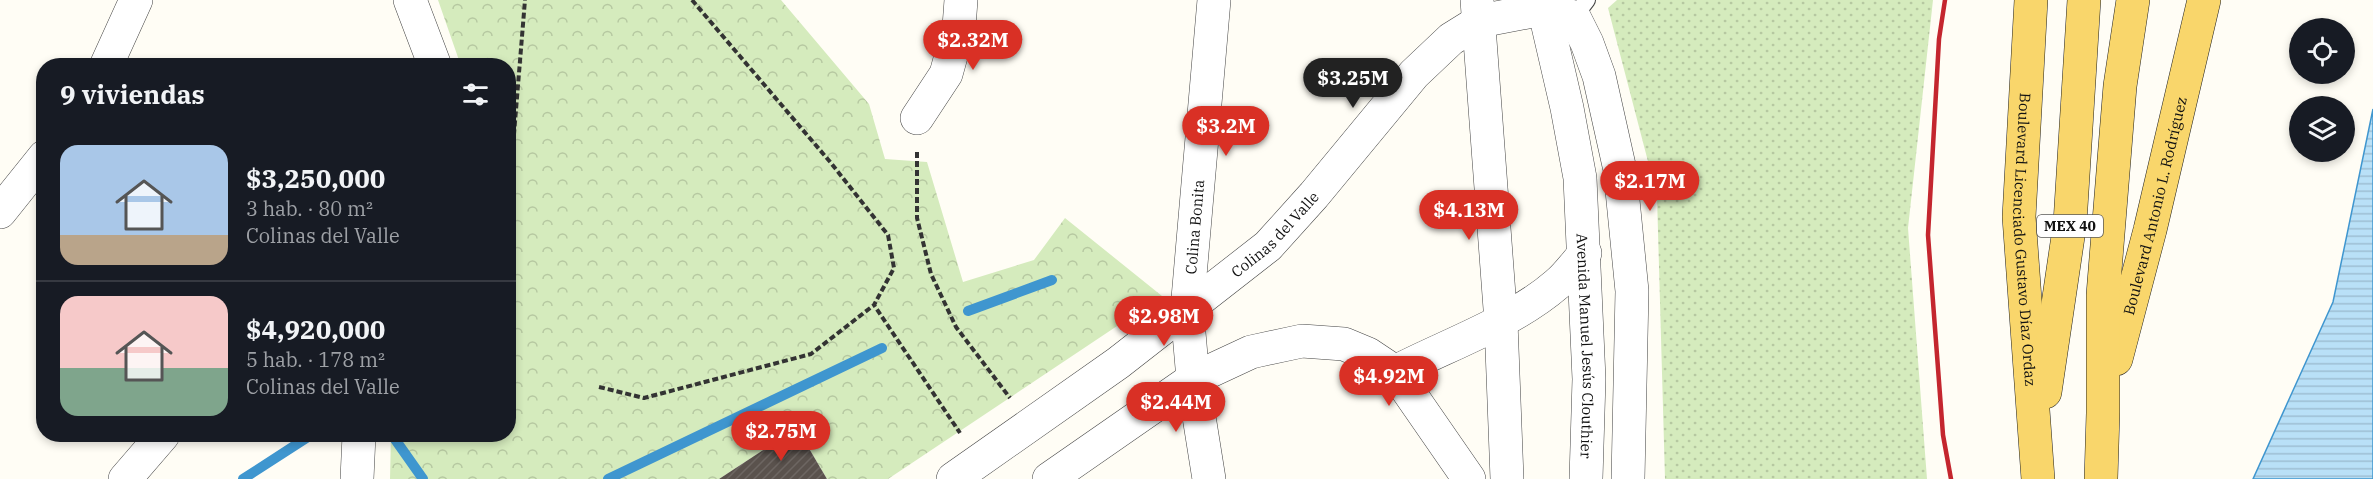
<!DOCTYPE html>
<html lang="es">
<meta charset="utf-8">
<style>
:root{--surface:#171b24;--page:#242831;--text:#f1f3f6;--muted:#9ea1a6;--line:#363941;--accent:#d93025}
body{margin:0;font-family:"IBM Plex Serif",serif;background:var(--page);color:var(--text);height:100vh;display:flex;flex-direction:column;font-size:22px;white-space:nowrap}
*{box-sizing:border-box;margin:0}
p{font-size:20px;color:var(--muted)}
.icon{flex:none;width:33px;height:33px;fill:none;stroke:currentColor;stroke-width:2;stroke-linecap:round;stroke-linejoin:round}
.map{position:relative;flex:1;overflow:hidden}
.sheet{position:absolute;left:36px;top:58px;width:480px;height:384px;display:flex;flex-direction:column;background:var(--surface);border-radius:24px;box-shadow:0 3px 9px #0003}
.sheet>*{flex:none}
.controls{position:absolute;left:2289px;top:18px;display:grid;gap:12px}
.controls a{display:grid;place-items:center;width:66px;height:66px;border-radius:50%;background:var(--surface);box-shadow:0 3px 9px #0003;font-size:30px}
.price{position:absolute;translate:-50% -51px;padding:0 14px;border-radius:21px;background:var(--accent);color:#fff;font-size:20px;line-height:39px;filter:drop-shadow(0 2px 3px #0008)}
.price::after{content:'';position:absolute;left:50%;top:36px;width:18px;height:14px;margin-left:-9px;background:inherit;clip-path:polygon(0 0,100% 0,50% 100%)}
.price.active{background:#222;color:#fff}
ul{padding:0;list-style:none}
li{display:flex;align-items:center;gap:18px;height:150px;padding:0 24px}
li+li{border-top:2px solid var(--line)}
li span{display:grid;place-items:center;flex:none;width:168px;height:120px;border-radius:18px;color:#555}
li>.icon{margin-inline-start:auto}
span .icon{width:72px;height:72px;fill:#fffc;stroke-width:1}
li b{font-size:26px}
h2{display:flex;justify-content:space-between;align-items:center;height:72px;padding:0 24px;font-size:26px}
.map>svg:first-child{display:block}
.grass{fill:url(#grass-dots)}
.park{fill:url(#park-crowns)}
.water{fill:url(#water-rules);stroke:#3f96cf;stroke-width:1.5}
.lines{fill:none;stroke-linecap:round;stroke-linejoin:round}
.stream{stroke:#3f96cf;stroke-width:10}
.building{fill:url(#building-hatch)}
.service-casing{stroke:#444;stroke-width:18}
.minor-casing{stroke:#444;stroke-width:34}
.tertiary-casing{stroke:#444;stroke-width:34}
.primary-casing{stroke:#222;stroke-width:34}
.path{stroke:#333;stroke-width:4;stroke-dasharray:6 3;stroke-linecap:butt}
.service{stroke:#fff;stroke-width:16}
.minor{stroke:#fff;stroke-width:33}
.tertiary{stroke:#fff;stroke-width:33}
.primary{stroke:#f9d66b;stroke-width:33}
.rail{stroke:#c4262e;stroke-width:4.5}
.labels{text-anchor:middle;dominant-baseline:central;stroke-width:6;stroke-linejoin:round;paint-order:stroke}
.shield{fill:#fff;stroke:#585858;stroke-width:1.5}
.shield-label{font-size:14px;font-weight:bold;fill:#111}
.street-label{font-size:15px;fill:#111;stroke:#fff}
</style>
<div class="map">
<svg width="2373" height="479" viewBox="0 0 2373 479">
<defs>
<pattern id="grass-dots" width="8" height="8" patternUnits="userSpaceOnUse" patternTransform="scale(1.5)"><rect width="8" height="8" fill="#d5ebbd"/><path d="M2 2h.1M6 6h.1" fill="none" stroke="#b6c8a1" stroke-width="1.8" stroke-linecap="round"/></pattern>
<pattern id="park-crowns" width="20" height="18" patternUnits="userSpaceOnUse" patternTransform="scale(1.5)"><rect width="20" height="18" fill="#d5ebbd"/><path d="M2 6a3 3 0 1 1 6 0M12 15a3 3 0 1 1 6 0" fill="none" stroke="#b6c8a1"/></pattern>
<pattern id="water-rules" width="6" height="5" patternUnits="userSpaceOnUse" patternTransform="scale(1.5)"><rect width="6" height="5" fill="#b9e0f7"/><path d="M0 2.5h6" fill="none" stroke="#9ebfd3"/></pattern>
<pattern id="building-hatch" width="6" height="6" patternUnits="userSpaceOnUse" patternTransform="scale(1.5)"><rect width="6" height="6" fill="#5a524d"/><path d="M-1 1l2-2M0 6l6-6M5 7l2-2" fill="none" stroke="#6d6662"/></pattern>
</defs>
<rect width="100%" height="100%" fill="#fffdf5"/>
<!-- grass -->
<path class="grass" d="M1617 0H1933L1908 228 1927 479H1665L1657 196 1608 8Z"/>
<!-- park -->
<path class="park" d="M438 0H781L869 104 885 159 927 162 963 282 1034 260 1065 218 1162 296 888 479H827L797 428 719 479H390L391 435H508V66H461Z"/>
<!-- water -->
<path class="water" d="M2373 109V479H2253L2333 302Z"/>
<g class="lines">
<!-- stream -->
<path class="stream" d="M968 311 1052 280
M392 435 423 479
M243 479 311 435
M608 479 882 348"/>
</g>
<!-- building -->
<path class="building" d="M797 428 827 479H719Z"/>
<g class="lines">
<!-- service casing -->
<g class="service-casing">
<path id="service" d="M1574 17 1587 0"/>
</g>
<!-- minor casing -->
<g class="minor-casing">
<g id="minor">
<path d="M410 0 435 66"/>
<path d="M106 66 136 0"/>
<path d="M917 118 946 74 959 27 961 0"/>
<path d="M0 212 44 157"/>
<path d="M1395 372C1447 345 1512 323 1557 284 1567 276 1576 263 1585 253"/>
<path d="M125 479 163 435"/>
<path d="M357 479 359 435"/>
<path id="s1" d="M953 479 1118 363 1268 246 1314 195 1414 74 1451 39 1480 21"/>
<path d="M1049 479 1193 379 1251 352 1302 341 1344 344 1368 354 1395 372 1469 479"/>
<path id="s2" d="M1209 479 1193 379 1187 310 1214 0"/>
</g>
</g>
<!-- tertiary casing -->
<g class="tertiary-casing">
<g id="tertiary">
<path d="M1477 0 1501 322 1507 479"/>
<path id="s3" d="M1542 0 1567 108 1580 178 1589 379 1586 479"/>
<path d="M1480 21 1543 9 1574 17 1587 43 1599 76 1620 170 1632 291 1628 479"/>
</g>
</g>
<!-- primary casing -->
<g class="primary-casing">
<g id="primary">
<path id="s4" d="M2031 0 2019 217 2038 479"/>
<path id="s5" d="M2116 359 2150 230 2204 0"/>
<path d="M2045 392 2070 223 2084 0"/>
<path d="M2101 479 2103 413V295L2120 86 2133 0"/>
</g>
</g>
<!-- path -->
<path class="path" d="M692 0 831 163 888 235 894 268 874 305 960 433
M917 152V218L931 274 956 327 1010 398
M508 207 525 0
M508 310 509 311
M599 387 644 398 811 354 874 305"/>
<!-- service -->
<use href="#service" class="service"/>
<!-- minor -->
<use href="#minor" class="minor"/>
<!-- tertiary -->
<use href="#tertiary" class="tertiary"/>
<!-- primary -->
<use href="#primary" class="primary"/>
<!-- rail -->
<path class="rail" d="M1945 0 1939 39 1928 235 1943 435 1951 479"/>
</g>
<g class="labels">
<!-- shield labels -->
<rect class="shield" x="2037" y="215" width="66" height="22" rx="4.5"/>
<g class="shield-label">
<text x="2070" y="226">MEX 40</text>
</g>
<!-- street labels -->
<g class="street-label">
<text stroke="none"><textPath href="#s5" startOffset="158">Boulevard Antonio L. Rodríguez</textPath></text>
<text stroke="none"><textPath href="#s2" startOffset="254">Colina Bonita</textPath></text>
<text stroke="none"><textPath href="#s1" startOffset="405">Colinas del Valle</textPath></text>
<text stroke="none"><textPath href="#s4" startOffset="240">Boulevard Licenciado Gustavo Díaz Ordaz</textPath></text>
<text stroke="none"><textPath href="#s3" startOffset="350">Avenida Manuel Jesús Clouthier</textPath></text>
</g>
</g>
</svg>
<div class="controls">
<a><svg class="icon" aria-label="locate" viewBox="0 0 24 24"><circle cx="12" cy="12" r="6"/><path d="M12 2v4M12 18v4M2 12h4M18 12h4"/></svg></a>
<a><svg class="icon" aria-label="layers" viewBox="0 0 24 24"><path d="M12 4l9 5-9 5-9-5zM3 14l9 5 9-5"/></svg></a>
</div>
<b class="price" style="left:973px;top:71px">$2.32M</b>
<b class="price active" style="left:1353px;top:109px">$3.25M</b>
<b class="price" style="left:1226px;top:157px">$3.2M</b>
<b class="price" style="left:1650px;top:212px">$2.17M</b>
<b class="price" style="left:1469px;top:241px">$4.13M</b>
<b class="price" style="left:1164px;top:347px">$2.98M</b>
<b class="price" style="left:1389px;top:407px">$4.92M</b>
<b class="price" style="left:1176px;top:433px">$2.44M</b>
<b class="price" style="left:781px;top:462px">$2.75M</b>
<section class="sheet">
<h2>9 viviendas<svg class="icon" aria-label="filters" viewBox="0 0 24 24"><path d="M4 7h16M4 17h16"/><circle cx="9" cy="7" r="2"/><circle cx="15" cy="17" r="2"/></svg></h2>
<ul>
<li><span style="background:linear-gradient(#a9c7e8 75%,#b9a48a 0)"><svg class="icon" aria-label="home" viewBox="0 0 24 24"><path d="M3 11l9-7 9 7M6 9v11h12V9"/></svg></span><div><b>$3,250,000</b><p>3 hab. · 80 m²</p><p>Colinas del Valle</p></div></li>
<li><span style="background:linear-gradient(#f6c9c9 60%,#7fa58c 0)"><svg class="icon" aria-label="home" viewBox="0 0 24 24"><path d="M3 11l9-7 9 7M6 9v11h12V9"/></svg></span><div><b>$4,920,000</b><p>5 hab. · 178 m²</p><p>Colinas del Valle</p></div></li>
</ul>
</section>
</div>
